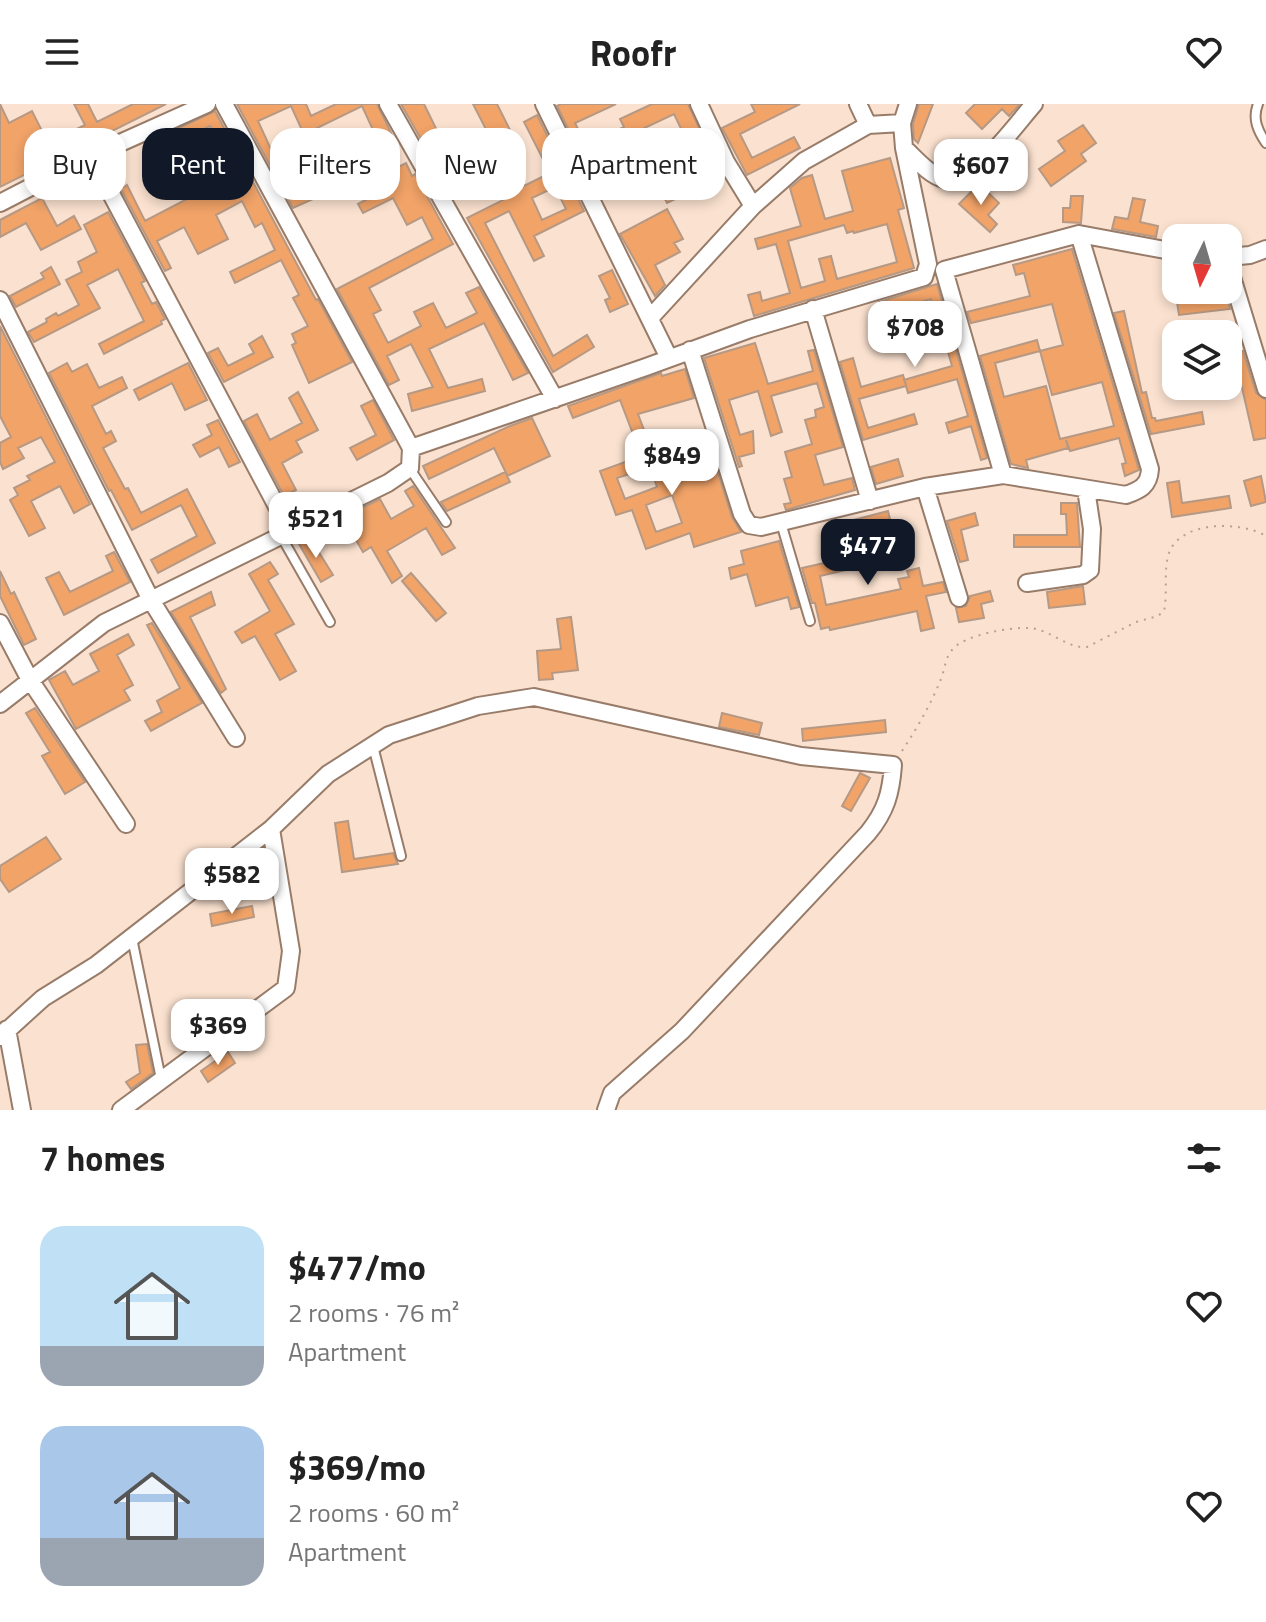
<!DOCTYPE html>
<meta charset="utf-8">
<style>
:root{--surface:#fff;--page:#f2f2f2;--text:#222;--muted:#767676;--accent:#111827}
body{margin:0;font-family:"Titillium Web",sans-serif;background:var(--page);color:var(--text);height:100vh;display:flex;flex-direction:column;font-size:30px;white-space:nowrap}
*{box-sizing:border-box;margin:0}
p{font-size:26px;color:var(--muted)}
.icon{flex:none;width:44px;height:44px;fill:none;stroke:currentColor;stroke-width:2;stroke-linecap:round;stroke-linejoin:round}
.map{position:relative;height:1006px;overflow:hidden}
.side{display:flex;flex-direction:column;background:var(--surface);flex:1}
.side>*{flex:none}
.top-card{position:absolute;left:24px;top:24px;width:800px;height:72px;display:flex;gap:16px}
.needle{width:52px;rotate:185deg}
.controls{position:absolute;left:1162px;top:120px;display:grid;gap:16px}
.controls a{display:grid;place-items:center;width:80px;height:80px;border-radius:16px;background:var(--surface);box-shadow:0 4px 12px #0003;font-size:40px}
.price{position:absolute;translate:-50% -68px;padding:0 18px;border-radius:16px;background:#fff;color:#222;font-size:26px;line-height:52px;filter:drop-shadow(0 2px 4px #0008)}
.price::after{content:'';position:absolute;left:50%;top:48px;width:24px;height:18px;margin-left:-12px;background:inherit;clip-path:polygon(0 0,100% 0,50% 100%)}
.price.active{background:var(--accent);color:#fff}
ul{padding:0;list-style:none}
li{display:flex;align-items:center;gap:24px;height:200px;padding:0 40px}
li span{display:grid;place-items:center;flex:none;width:224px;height:160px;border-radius:24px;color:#555}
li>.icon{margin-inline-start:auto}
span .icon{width:96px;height:96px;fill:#fffc;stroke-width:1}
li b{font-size:34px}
h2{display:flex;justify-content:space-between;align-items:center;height:96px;padding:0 40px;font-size:34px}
.chip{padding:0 28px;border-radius:24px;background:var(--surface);box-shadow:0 4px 12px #0003;font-size:28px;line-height:72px}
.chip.active{background:var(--accent);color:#fff}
header{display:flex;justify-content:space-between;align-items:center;height:104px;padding:0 40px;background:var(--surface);font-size:36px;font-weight:700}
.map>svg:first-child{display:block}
.building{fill:#f1a368;stroke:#b69984;stroke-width:2;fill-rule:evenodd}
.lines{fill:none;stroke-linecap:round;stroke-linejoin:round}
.service-casing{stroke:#987c69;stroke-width:12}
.minor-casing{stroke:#987c69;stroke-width:20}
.path{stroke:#b6a193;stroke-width:2;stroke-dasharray:2 6;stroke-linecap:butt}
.service{stroke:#fff;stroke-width:8}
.minor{stroke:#fff;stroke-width:16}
</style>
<header><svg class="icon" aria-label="menu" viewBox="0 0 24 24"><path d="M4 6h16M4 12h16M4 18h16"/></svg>Roofr<svg class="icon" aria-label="heart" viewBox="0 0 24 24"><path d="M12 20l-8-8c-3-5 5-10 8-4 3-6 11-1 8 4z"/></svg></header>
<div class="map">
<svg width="1266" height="1006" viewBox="0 0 1266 1006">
<rect width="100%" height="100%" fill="#fbe2d0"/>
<!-- building -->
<path class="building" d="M0 0 9 19 32 7 48 39 85 21 74 0H88L97 18 133 0H166L0 83Z
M237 0H306L311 12 336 0H377L393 33 379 39 362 2 317 24 329 51 299 65 313 95 293 104ZM291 2 312 48 279 63 258 17Z
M401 0H424L454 61 440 68 446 79Z
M473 0H497L513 32 494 41Z
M561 0H616L575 19 586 41 624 23 620 15 652 0H688L722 73 667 99 656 78 690 61 679 38 686 35 674 10 638 27 645 42 590 69 557 2Z
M751 0H800L740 30 752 54 794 33 800 44 747 71 722 24 755 8Z
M919 0H933L918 39 914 35 913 20Z
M975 0H1020L1009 12 1002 5 982 25 966 9Z
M215 7 316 196 318 195 352 258 309 279 292 241 296 239 292 230 308 222 293 194 299 191 281 156 235 179 230 168 275 146 262 119 255 123 242 97 216 111 228 135 198 150 184 123 157 137 171 164 165 167 121 85 127 81 145 117 189 94 179 74 188 70 195 82 231 63 210 22 166 44 160 33Z
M537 11 584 107 534 132 544 152 534 157 509 107 485 119 553 252 587 231 594 243 553 268 467 114 513 91 500 61 512 55 524 82 550 69 524 18ZM555 83 566 105 542 116 532 94Z
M1083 21 1096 39 1081 50 1086 57 1051 82 1039 65 1065 47 1058 37Z
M890 54 904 104 898 106 914 164 754 212 748 191 760 188 762 197 790 189 776 140 758 145 755 135 801 122 790 84 802 74 812 71 825 115 853 107 842 67ZM887 120 897 158 837 175 831 152 819 155 825 177 801 184 788 137 844 121 847 129 853 127 854 129Z
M406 59 412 72 415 70 453 140 369 184 381 206 373 210 388 239 421 222 414 208 433 199 446 224 477 209 466 189 479 183 528 269 513 276 484 219 429 245 448 284 482 275 485 287 412 307 408 290 433 283 411 240 387 252 399 276 389 281 337 185 433 135 422 113 407 121 393 94 363 109 358 100 388 84 382 71Z
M979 80 999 99 988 111 997 120 990 128 959 100Z
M1071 92H1083L1081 119 1063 118V104H1070Z
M42 94 57 122 74 112 81 125 41 146 26 119 0 133V116Z
M1133 94 1145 96 1140 118 1158 122 1156 133 1112 125 1115 113 1128 115Z
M667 105 683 135 674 139 680 148 655 161 665 181 655 192 620 130Z
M108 108 145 177 141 179 152 200 156 198 165 215 161 217 162 220 104 250 99 240 144 217 118 165 87 181 100 204 34 238 28 228 47 218 46 215 56 209 58 212 79 201 66 176 82 168 78 158 97 148 84 121Z
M1072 145 1139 366 1125 372 1122 360 1126 359 1119 334 1070 347 1066 336 1068 344 1026 356 1028 364 1011 360 980 252 1037 236 1040 247 1063 241 1052 200 971 219 967 208 1030 192 1024 169 1016 171 1013 161ZM1040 247 1052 291 1102 278 1114 322 1060 335 1046 282 1004 293 995 259Z
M51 163 60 180 16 203 10 192 44 174 41 169Z
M612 166 628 200 610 208 605 196 610 194 599 172Z
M937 180 987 354 981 356 971 322 949 329 946 319 968 312 957 275 908 289 906 282 859 295 868 324 914 310 917 320 863 336 840 258 853 254 861 283 903 271 906 281 904 276 952 262 946 241 919 249 916 238 893 245 889 233 937 219 931 195 882 210 879 198Z
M1175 186H1188L1189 198 1227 193 1230 205 1179 211Z
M1124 207 1142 289 1146 288 1152 314H1155L1156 317 1202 308 1204 320 1151 330 1114 209Z
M0 222 90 400 74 409 60 382 31 397 45 424 29 432 10 396 18 391 14 384 30 376 27 372 55 358 41 333 18 344 24 354 3 365 0 358V339L11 333 0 312Z
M262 232 273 253 224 278 208 249 218 244 228 262 254 249 249 240Z
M755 239 768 280 813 267 808 247 814 246 843 343 815 351 824 381 852 374 855 386 786 406 784 400 791 399 784 375 792 373 785 348 812 340 805 316 816 313 815 306 824 303 817 279 771 292 782 328 771 332 758 287 729 296 740 331 753 327 754 349 739 353 742 362 739 363 704 254Z
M1243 247 1256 289 1266 296V334L1254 336 1237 262 1228 264V251Z
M67 259 72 268 87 260 99 284 122 273 127 284 92 302 106 330 111 327 116 337 103 344 125 385 128 384 141 409 187 385 215 439 158 469 151 456 197 432 181 401 132 426 111 386 109 387 49 269Z
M188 259 207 296 185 306 172 279 139 296 134 286Z
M685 265 694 294 638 310 644 326 633 330 620 296 573 314 568 302 661 269 662 272Z
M298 288 318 326 296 337 302 348 282 359 296 386 284 392 244 317 257 310 270 336 302 319 289 294Z
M373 296 394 336 357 356 350 344 376 331 361 302Z
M532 314 550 352 507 372 510 378 447 407 441 398 505 368 507 371 494 344 429 375 423 362 510 322Z
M218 316 240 358 229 363 219 343 200 353 193 341 212 331 207 321Z
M709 341 732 413 741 428 694 443 690 429 646 445 632 406 616 411 600 367 661 345 665 356ZM650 363 657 383 625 395 617 374ZM672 391 682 419 656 428 646 401Z
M898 355 903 372 876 380 871 363Z
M1261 372 1266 398 1251 402 1244 377Z
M1179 377 1182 399 1229 392 1231 404 1172 413 1167 379Z
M413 382 455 444 442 451 426 424 387 447 402 472 392 479 371 443 363 448 348 422 322 437 316 427 380 395 391 415 414 402 405 387Z
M1061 399H1077L1080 443H1014V431H1067L1066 410H1061Z
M888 407 891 419 852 430 859 463 820 472 826 501 901 485 898 475 909 473 907 467 919 464 923 482 943 478 946 488 926 492 934 524 921 527 917 507 830 526 829 523 821 525 815 499H812L802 464 846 454 838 420Z
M975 409 978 421 961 426 968 456 960 458 947 417Z
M310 434 333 471 321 478 299 440Z
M779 437 799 503 791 505 788 493 756 502 747 470 731 475 729 464 744 460 741 447Z
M114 448 130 478 64 511 46 474 59 468 70 488 113 467 106 452Z
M270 458 278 470 268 476 294 520 275 530 296 567 280 576 255 532 242 539 235 528 270 507 249 470Z
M0 467 11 490 14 488 36 535 24 541 0 492Z
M411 469 446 509 436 517 402 477Z
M1083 482 1085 500 1049 504 1047 488Z
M990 487 993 497 981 500 984 514 959 518 956 504 966 502 970 492Z
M211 488 215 501 190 513 226 585 221 589 171 508Z
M571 513 578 566 552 569 553 575 539 576 537 547 561 545 557 515Z
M152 519 202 599 151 627 145 617 162 608 157 597 180 584 147 521Z
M128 530 134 541 117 551 133 581 124 586 130 596 76 625 49 576 65 567 73 581 99 567 90 550Z
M35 604 85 678 65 690 42 652 50 648 26 609Z
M722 609 762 619 759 631 719 623Z
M885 616 886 628 803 637 802 625Z
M860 669 870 674 851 707 842 702Z
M348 717 354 755 393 749 398 760 342 768 335 719Z
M46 733 61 755 9 788 0 775V762Z
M252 802 254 813 212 822 210 810Z
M147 940 153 969 131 985 126 978 140 969 136 941Z
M228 948 235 959 208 978 201 967Z"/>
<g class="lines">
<!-- service casing -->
<g class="service-casing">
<path id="service" d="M1258 0C1252 15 1258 27 1266 39
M410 365 446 418
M781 419 810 517
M281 432 330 518
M373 642 401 752
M132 834 161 975"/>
</g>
<!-- minor casing -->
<g class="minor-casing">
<path id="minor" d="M224 0 411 344
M388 0 555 295
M544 0 669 254
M858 0 868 21 902 19
M904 44C915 54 929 71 944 75 973 82 1016 20 1034 0
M91 52 290 427
M0 99 91 52 207 0
M753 102 804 57 868 21
M1228 153 1250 151 1266 145
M1228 160 1266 285
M0 196 151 496 236 634
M813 205 870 397
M650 214 753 102 726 58 699 0
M690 246 742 410 749 421 761 423 925 383 1003 371 944 166 1079 130 1176 148
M1003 371 1126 391C1140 386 1149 382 1150 365L1079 130
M925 383 959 494
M1027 479 1083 471 1090 466 1092 425 1086 385
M0 519 30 576 126 720
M0 600 104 519 388 379 410 364 411 344 646 263 750 225 924 173 928 160 904 44 902 19 908 0
M7 925 22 1006
M0 933 43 894 96 861 271 725 328 670 389 631 478 602 534 593 801 652 893 661C891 689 886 707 868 729L682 927 612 989 606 1006
M121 1006 286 884 291 847 271 725"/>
</g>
<!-- path -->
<path class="path" d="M902 647C917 624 931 600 941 575 945 565 945 554 952 546 963 531 1010 523 1029 524 1050 525 1067 545 1087 543L1136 518 1158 512 1164 507C1168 489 1163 467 1169 449 1181 416 1241 417 1266 432"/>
<!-- service -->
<use href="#service" class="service"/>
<!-- minor -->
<use href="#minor" class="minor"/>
</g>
</svg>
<div class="controls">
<a><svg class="needle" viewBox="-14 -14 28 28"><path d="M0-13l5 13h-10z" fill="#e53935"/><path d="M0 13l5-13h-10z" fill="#767676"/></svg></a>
<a><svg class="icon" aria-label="layers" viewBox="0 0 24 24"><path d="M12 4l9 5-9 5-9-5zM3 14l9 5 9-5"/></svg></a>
</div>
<b class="price" style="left:981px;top:103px">$607</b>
<b class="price" style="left:915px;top:265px">$708</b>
<b class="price" style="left:672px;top:393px">$849</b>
<b class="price" style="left:316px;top:456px">$521</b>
<b class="price active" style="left:868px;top:483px">$477</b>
<b class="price" style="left:232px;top:812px">$582</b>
<b class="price" style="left:218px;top:963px">$369</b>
<div class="top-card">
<a class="chip">Buy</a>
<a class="chip active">Rent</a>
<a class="chip">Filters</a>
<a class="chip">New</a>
<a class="chip">Apartment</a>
</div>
</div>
<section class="side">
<h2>7 homes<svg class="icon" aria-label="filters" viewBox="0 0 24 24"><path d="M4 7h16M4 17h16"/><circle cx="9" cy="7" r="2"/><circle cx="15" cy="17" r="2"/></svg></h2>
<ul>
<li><span style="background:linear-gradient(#bfe0f5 75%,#9aa5b1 0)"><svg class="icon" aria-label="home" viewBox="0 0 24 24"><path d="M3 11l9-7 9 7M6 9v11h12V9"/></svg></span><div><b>$477/mo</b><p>2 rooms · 76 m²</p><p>Apartment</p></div><svg class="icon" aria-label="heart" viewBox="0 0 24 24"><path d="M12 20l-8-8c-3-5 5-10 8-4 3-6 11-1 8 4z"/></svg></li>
<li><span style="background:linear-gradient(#a9c7e8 70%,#9aa5b1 0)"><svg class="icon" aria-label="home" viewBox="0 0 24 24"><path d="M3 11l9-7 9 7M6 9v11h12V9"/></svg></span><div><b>$369/mo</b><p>2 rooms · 60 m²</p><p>Apartment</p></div><svg class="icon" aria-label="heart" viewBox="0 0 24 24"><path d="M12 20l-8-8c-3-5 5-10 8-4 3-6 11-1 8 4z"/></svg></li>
</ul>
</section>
